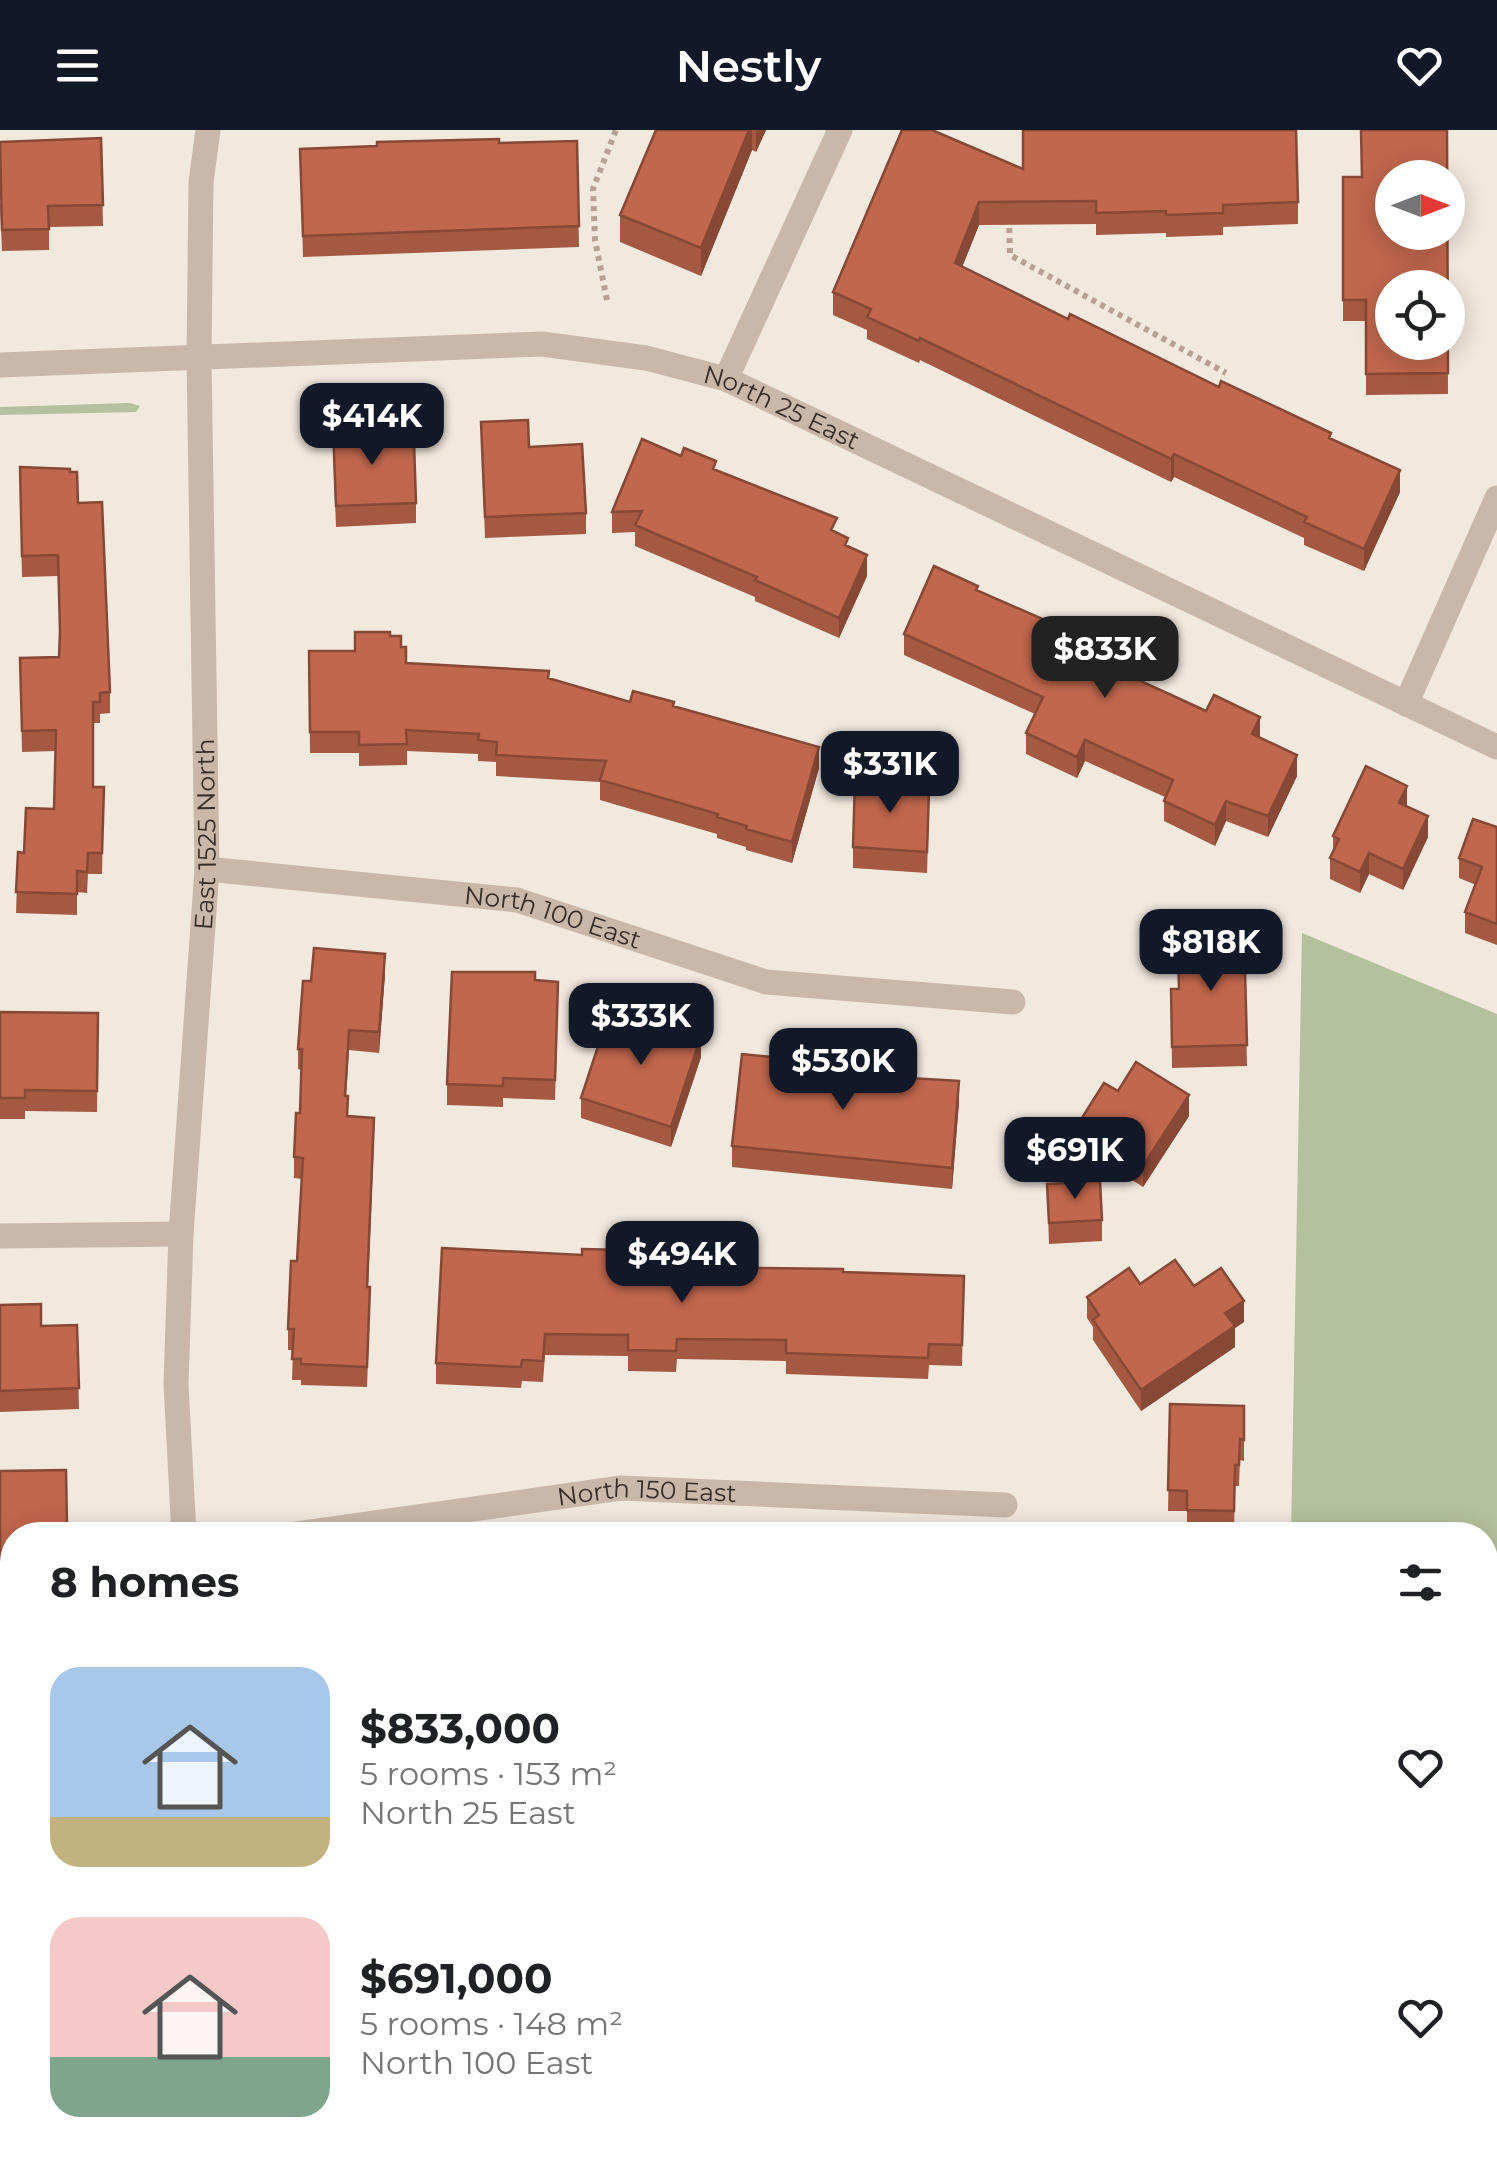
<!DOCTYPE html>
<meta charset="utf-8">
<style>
:root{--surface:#fff;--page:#f6f6f6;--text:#202124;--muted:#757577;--accent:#111827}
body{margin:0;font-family:Montserrat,sans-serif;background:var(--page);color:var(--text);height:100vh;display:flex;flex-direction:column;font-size:38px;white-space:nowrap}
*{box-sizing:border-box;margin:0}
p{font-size:32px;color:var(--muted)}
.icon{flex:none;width:55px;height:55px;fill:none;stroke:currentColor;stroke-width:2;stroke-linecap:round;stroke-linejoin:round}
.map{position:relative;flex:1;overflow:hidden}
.side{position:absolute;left:0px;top:1392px;width:1498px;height:642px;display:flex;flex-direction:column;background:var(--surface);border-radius:40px 40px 0 0;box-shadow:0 5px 25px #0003}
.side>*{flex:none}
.needle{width:65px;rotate:90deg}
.controls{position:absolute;left:1375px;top:30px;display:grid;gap:20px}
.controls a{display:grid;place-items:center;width:90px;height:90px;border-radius:50%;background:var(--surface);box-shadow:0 5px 25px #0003;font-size:50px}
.price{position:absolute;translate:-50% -85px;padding:0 22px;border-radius:20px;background:var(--accent);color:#fff;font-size:32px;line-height:65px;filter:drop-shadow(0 2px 5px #0008)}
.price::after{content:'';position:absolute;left:50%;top:60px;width:30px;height:22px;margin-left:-15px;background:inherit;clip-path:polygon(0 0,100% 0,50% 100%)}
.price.current{background:#222;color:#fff}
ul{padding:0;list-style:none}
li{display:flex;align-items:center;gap:30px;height:250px;padding:0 50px}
li span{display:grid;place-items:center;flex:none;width:280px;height:200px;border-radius:30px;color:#555}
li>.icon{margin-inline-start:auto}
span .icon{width:120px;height:120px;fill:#fffc;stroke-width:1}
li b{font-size:42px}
h2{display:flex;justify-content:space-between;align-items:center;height:120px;padding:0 50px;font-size:42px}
header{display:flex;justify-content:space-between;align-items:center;height:130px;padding:0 50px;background:var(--accent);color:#fff;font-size:45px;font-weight:600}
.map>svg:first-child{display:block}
.green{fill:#b5c09e}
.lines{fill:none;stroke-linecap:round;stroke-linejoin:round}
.path{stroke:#b5a294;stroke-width:6;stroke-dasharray:5 5;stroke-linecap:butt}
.minor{stroke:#c9b8aa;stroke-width:25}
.wall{fill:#a65942}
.shaded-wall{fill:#874836}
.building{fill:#c1674d;stroke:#874836;stroke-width:2.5;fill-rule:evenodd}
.labels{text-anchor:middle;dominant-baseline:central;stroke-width:8;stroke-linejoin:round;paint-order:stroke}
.street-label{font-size:25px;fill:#372d29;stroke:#f9f2ea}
</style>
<header><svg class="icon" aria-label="menu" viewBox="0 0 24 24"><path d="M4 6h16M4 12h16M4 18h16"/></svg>Nestly<svg class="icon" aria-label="heart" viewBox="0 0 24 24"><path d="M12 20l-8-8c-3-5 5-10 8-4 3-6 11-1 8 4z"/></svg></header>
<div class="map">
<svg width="1497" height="2034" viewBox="0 0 1497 2034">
<rect width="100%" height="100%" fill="#f1e8de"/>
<!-- green -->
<path class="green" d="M130 273 140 276 136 282 0 285V277Z
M1302 803 1497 884V2034H1279V2023L1485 2022V1405H1291Z"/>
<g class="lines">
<!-- path -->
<path class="path" d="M1009 88 1010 125 1226 243
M607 170 595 110 593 59 616 0"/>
<!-- minor -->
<g class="minor">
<path id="s1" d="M0 235 542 214 646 228 726 249 1497 617"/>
<path d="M726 249 840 0"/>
<path d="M1406 574 1497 368"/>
<path id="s2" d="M207 739 517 770 766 852 1013 872"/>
<path d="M0 1106 181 1104"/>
<path id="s3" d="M184 1405 176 1254 181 1104 207 739 199 228 201 52 208 0"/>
<path id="s4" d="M290 1405 621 1358 1005 1375"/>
<path d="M179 2034 181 2022"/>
</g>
</g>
<!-- wall -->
<path class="wall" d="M656 0H766L756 22 752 20 701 146 620 112V85Z
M1447 0 1448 264 1366 265V191H1343V47H1362Z
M101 8 103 96 49 97V120L2 121 0 74Z
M577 11 579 117 303 127 300 19Z
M1023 39 1298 72V94L1223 97V105L1166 107V103L1096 105V94L979 95 962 137 1068 189 1331 309 1400 362 1364 441 1304 415V408L1174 347 1171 352 920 230 919 233 867 209V200L833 185V162Z
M481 292 529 317 586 383V404L485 408Z
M379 307 387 314 416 373V393L336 397 333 319Z
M681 326 716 340 837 403 848 417 867 446 839 508 755 471V467L635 416V402L612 403V382Z
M20 358 78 373 110 562V583L100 584V593H93V657H104L102 744H88L87 763 77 762V785L16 783 18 722 24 723 54 679 55 621 22 622 20 528 59 527 60 508 58 446 22 447Z
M978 461 1116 539 1260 608 1297 646 1268 707 1226 691 1215 716 1164 691V671L1165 667 1085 631 1077 648 1026 624V603L1035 584 904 525V504Z
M390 506 401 517 406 533 549 548 630 572 674 576 819 638 792 733 746 720V717L717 708V704L600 670V652L496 646V632L478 631V624L407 621V635L359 636V623H310L309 521H355Z
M1407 676 1428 707 1403 760 1369 744 1360 763 1330 749V728L1333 722V706Z
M929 682 927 743 853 738V717Z
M1497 697V815L1465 803V782L1476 755 1459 748V728Z
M1244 803 1247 936 1172 938 1171 859H1179L1198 824Z
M385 844 379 923 349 920 346 966 348 986 374 1008 368 1157 370 1178 367 1257 301 1255V1250H292L293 1220H288V1199L297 1131 302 1049 294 1048V1027L300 983 301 940 298 939V919L311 851Z
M535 850 558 872 555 970 503 968V977L447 975V954Z
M0 882 98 883 97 982 25 981V989H0Z
M701 927 671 1017 581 988V968Z
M837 950 959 972 952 1059 732 1037V1016Z
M1118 961 1189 986 1143 1057 1078 1015V994Z
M1047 1054 1102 1090V1111L1049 1114Z
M678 1137 964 1146 962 1236 929 1235 928 1249 786 1244V1231L677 1229 676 1242 628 1241V1226L545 1225 543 1252 522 1251 521 1258 436 1254V1233Z
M1140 1154 1244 1192 1235 1198V1217L1141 1281 1093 1210V1197L1087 1188V1167Z
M0 1175 41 1196 77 1195 79 1279 0 1282Z
M1170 1274 1244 1276V1331L1240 1330 1239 1356H1235L1234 1402 1187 1401V1381H1168Z
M0 1341 12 1405V2008L0 2007V1828L6 1825 8 1619H0Z
M290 2022H1264V2034H290Z"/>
<!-- shaded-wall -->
<path class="shaded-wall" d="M749 0H752V20L701 146V118Z
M756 0H766L756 22Z
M979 72V95L955 155V133Z
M1174 324V347L1171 352V329Z
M1400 340V362L1364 441V419Z
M867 425V446L839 508V488Z
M1116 521V542L1108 536Z
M1260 587V608L1252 604Z
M1085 610V631L1077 648V627Z
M819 617V638L792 733V712Z
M1297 625V646L1268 707V686Z
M1407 656V677L1399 673Z
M1226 671V691L1215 716V695Z
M1428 686V707L1403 760V739Z
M1369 723V744L1360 763V742Z
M385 824V844L379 923V902Z
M701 906V927L671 1017V997Z
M959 951V972L952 1059V1038Z
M1189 965V986L1143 1057V1036Z
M374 988V1008L367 1178V1157Z
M1244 1171V1192L1235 1198V1217L1141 1281V1260L1225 1183Z"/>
<!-- building -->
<path class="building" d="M656 0H749L701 118 620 85Z
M902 0H932L1023 39V0H1296L1298 72 1223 75V83L1166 85V81L1096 83V71L979 72 955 133 1068 189 1070 184 1219 257 1221 251 1331 303 1329 308 1400 340 1364 419 1304 392 1307 387 1174 324 1171 329 920 208 919 211 867 187 871 179 833 162Z
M1361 0H1447L1448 243 1366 244V170H1343V47H1362ZM1392 48H1448V102H1392ZM1392 158H1448V212H1392Z
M101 8 103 75 48 76 49 99 2 100 0 12Z
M499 9V13L577 11 579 96 303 106 300 19 377 16V12Z
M528 290 529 317 582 314 586 383 485 387 481 292Z
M379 296V307L387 306V314L414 312 416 373 336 376 333 298Z
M642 309 681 326 684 318 716 331 713 339 837 388 831 400 848 408 845 415 867 425 839 488 755 450 757 447 635 395 642 381 612 382Z
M20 337 70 339V342H77L78 373 102 372 110 562 100 563V572H93V657H104L102 723H88L87 742 77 741V764L16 762 18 722 24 723 26 678 54 679 56 600 22 601 20 528 59 527 60 501 58 425 22 426Z
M934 436 978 456 976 460 1116 521 1108 536 1206 581 1214 565 1260 587 1252 604 1297 625 1268 686 1226 671 1215 695 1164 671 1173 650 1085 610 1077 627 1026 603 1043 567 904 504Z
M355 502H390V506H401V517H406V533L549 541 548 548 630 572 633 561 674 572 673 576 819 617 792 712 746 699 747 696 717 687 718 684 600 650 606 631 496 625 497 612 478 610 479 604 406 600 407 614 359 615V602H310L309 521H355Z
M1366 636 1407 656 1399 673 1428 686 1403 739 1369 723 1360 742 1330 728 1339 709 1333 706Z
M855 649 916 652 915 661H929L927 722 853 717Z
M1473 689 1497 697V794L1465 782 1482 737 1459 728Z
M1244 803 1247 915 1172 917 1171 859H1179L1178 825 1198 824V804Z
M314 818 385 824 379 902 349 900 345 966H348L347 986 374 988 367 1157H370L367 1237 301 1234V1229H292L294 1199H288L291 1131H297L303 1028 294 1027 296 983H300L302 919H298L303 851H311Z
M452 842H535V850L558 852 555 950 503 948V956L447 954Z
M610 880 701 906 671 997 581 968Z
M0 882 98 883 97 961 25 960V968H0Z
M793 923 837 927 835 950 911 955V948L959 951 952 1038 732 1016 742 924 793 929Z
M1136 932 1189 965 1143 1036 1078 994 1104 953 1118 961Z
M1100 1051 1102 1090 1049 1093 1047 1054Z
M442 1118 582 1125V1119L678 1121V1137L843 1139V1142L964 1146 962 1215 929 1214 928 1228 786 1223V1210L677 1209 676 1221 628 1220V1205L545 1204 543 1231 522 1230 521 1237 436 1233Z
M1175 1130 1194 1156 1221 1138 1244 1171 1225 1183 1235 1196 1141 1260 1093 1190 1099 1185 1087 1167 1129 1138 1140 1154Z
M41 1174V1196L77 1195 79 1258 0 1261V1175Z
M1170 1274 1244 1276V1310L1240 1309 1239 1335H1235L1234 1381 1187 1380V1361L1168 1360Z
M66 1340 67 1395H84L85 1405H12V1987L0 1986V1825H6L8 1598H0V1341Z
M290 2022H694V2025L525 2024V2033L291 2034Z
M704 2022H984L806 2027Z
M1088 2022H1264L1263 2034H1152V2030L1089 2029Z"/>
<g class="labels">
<!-- street labels -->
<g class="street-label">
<text stroke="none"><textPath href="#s1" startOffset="792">North 25 East</textPath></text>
<text stroke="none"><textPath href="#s3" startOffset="702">East 1525 North</textPath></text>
<text stroke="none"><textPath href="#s2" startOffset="350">North 100 East</textPath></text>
<text stroke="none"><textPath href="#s4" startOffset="360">North 150 East</textPath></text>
</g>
</g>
</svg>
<div class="controls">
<a><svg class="needle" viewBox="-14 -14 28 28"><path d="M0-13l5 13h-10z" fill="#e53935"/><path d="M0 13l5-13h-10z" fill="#757577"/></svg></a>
<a><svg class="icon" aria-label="locate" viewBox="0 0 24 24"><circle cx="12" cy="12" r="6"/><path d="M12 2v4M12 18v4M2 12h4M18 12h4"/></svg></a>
</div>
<b class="price" style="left:372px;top:338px">$414K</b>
<b class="price current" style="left:1105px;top:571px">$833K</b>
<b class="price" style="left:890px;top:686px">$331K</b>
<b class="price" style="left:1211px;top:864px">$818K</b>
<b class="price" style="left:641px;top:938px">$333K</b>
<b class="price" style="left:843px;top:983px">$530K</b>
<b class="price" style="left:1075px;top:1072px">$691K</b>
<b class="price" style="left:682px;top:1176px">$494K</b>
<section class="side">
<h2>8 homes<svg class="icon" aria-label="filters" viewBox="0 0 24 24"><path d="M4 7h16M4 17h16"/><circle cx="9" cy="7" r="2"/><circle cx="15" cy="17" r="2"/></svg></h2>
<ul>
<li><span style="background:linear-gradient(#a9c7e8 75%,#c2b280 0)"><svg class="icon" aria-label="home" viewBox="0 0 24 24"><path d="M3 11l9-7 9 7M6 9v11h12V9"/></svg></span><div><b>$833,000</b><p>5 rooms · 153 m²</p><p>North 25 East</p></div><svg class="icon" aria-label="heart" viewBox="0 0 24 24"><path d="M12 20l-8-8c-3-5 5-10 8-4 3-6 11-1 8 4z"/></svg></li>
<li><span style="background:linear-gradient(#f6c9c9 70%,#7fa58c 0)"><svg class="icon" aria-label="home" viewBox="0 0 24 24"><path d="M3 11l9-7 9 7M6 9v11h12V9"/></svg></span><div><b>$691,000</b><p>5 rooms · 148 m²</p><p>North 100 East</p></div><svg class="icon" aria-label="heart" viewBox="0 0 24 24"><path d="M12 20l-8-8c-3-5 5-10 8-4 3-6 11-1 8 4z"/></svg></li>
</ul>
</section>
</div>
